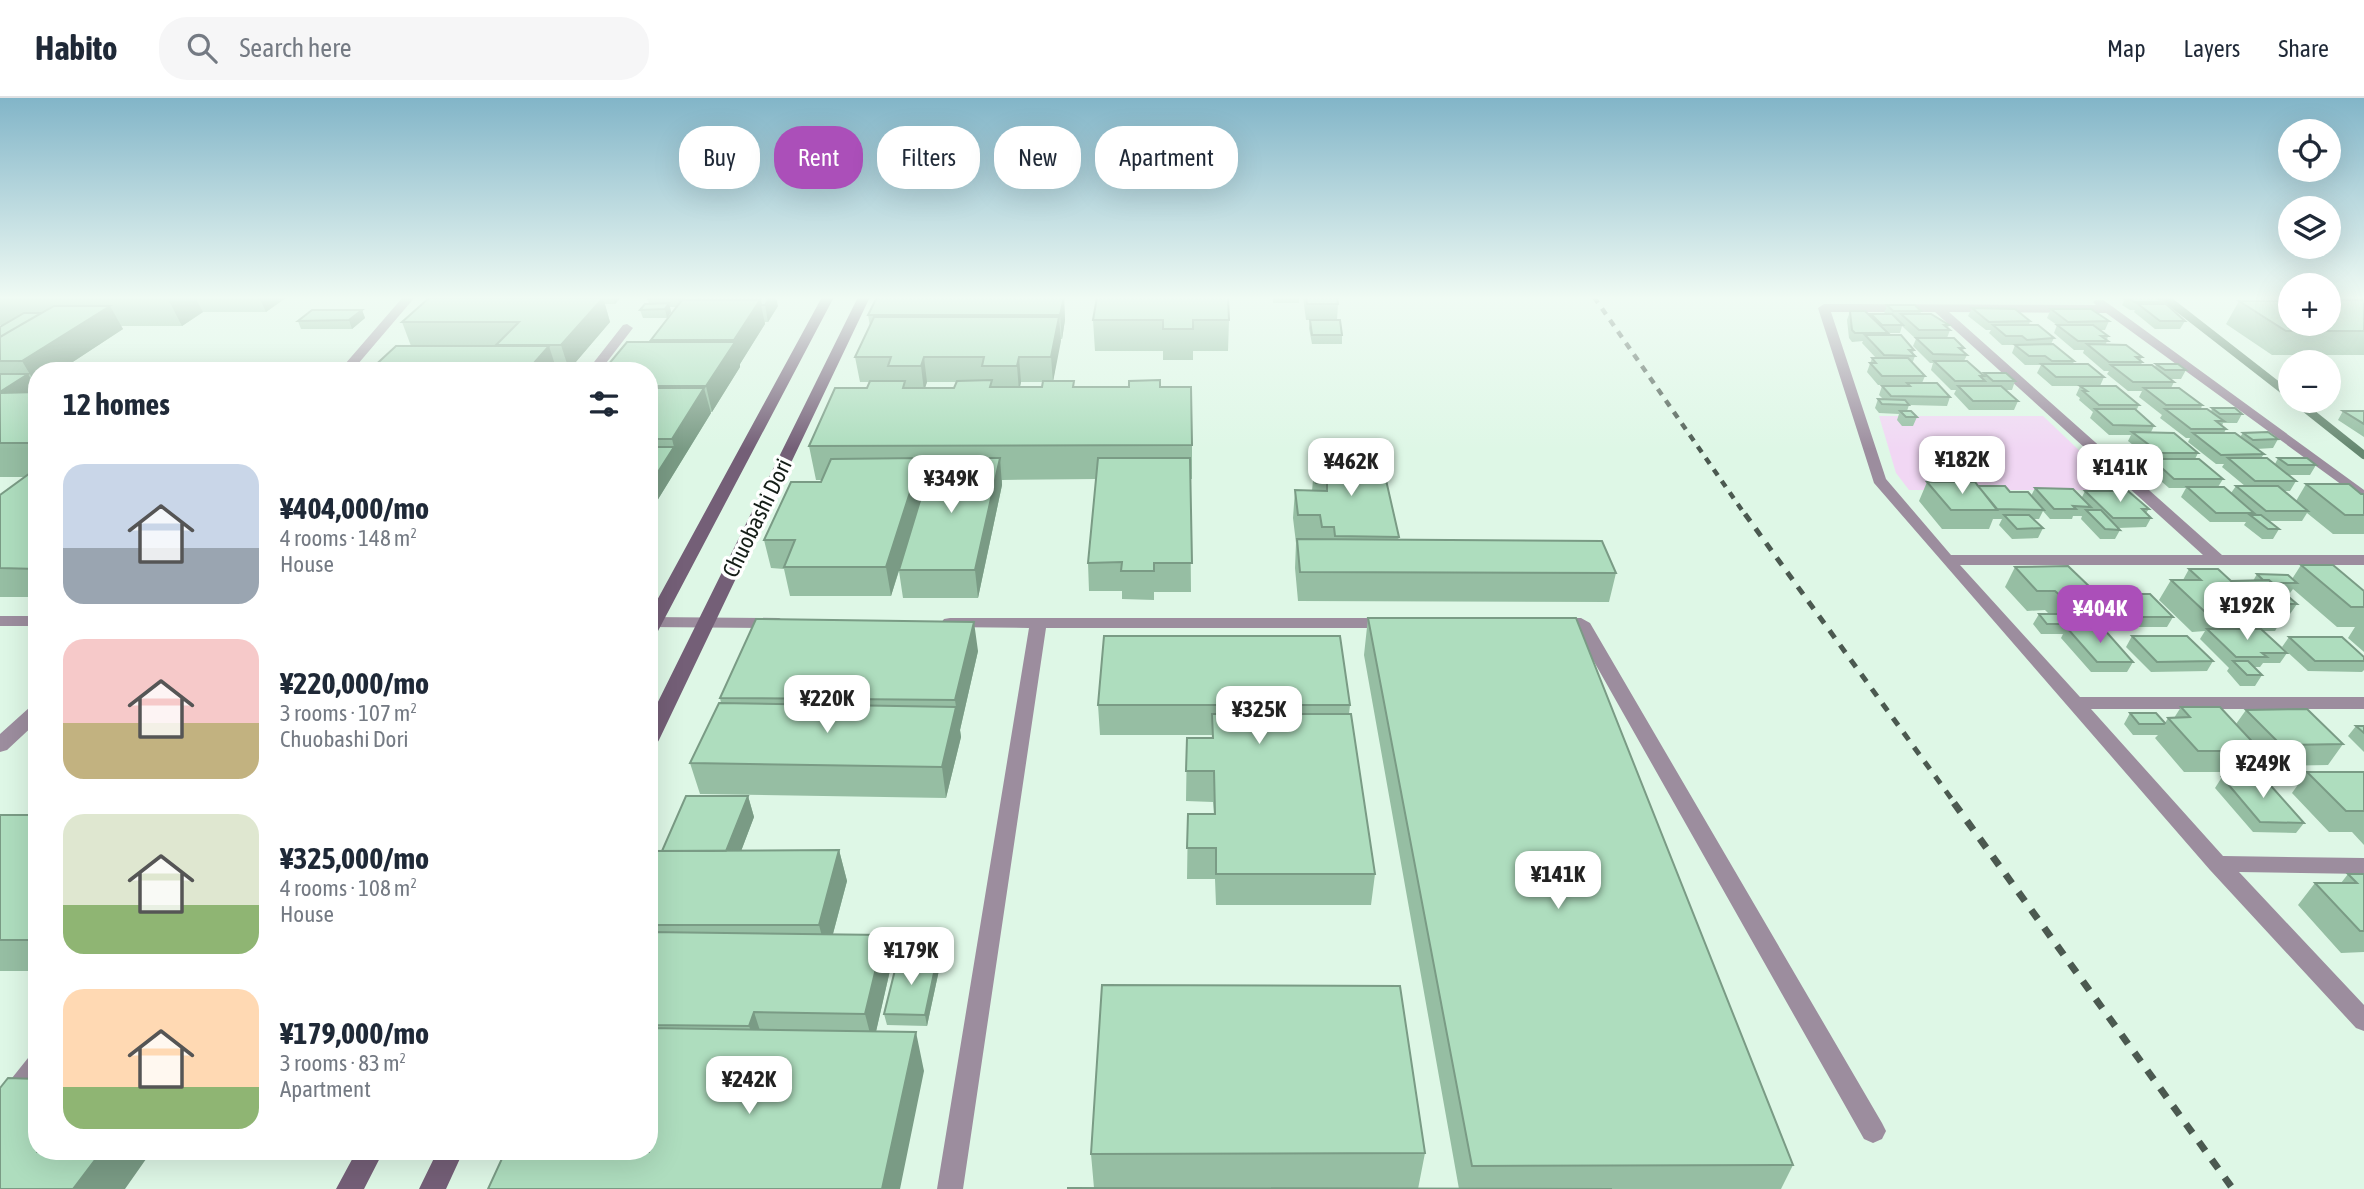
<!DOCTYPE html>
<meta charset="utf-8">
<style>
:root{--surface:#fff;--page:#f6f6f7;--text:#1f2937;--muted:#747a83;--line:#e0e1e3;--accent:#ab4fb9}
body{margin:0;font-family:"Asap Condensed",sans-serif;background:var(--page);color:var(--text);height:100vh;display:flex;flex-direction:column;font-size:26px;white-space:nowrap}
*{box-sizing:border-box;margin:0}
p{font-size:23px;color:var(--muted)}
.icon{flex:none;width:38px;height:38px;fill:none;stroke:currentColor;stroke-width:2;stroke-linecap:round;stroke-linejoin:round}
.map{position:relative;flex:1;overflow:hidden}
.sheet{position:absolute;left:28px;top:264px;width:630px;height:798px;display:flex;flex-direction:column;background:var(--surface);border-radius:28px;box-shadow:0 7px 28px #0002}
.sheet>*{flex:none}
.banner{position:absolute;left:679px;top:28px;width:665px;height:63px;display:flex;gap:14px}
.buttons{position:absolute;left:2278px;top:21px;display:grid;gap:14px}
.buttons a{display:grid;place-items:center;width:63px;height:63px;border-radius:50%;background:var(--surface);box-shadow:0 7px 28px #0002;font-size:35px}
.price{position:absolute;translate:-50% -60px;padding:0 16px;border-radius:14px;background:#fff;color:#222;font-size:23px;line-height:46px;filter:drop-shadow(0 2px 4px #0008)}
.price::after{content:'';position:absolute;left:50%;top:42px;width:21px;height:16px;margin-left:-10px;background:inherit;clip-path:polygon(0 0,100% 0,50% 100%)}
.price.active{background:var(--accent);color:#fff}
ul{padding:0;list-style:none}
li{display:flex;align-items:center;gap:21px;height:175px;padding:0 35px}
li span{display:grid;place-items:center;flex:none;width:196px;height:140px;border-radius:21px;color:#555}
li>.icon{margin-inline-start:auto}
span .icon{width:84px;height:84px;fill:#fffc;stroke-width:1}
li b{font-size:30px}
h2{display:flex;justify-content:space-between;align-items:center;height:84px;padding:0 35px;font-size:30px}
.tag{padding:0 24px;border-radius:28px;background:var(--surface);box-shadow:0 7px 28px #0002;font-size:24px;line-height:63px}
.tag.active{background:var(--accent);color:#fff}
header{display:flex;align-items:center;gap:42px;box-sizing:border-box;height:98px;padding:0 35px;background:var(--surface);border-bottom:2px solid var(--line)}
header strong{font-size:33px}
nav{display:flex;gap:38px;margin-inline-start:auto;font-size:24px}
.search{width:490px;height:63px;background:var(--page);display:flex;align-items:center;gap:18px;box-sizing:border-box;padding:0 24px;border-radius:28px;color:var(--muted);font-size:26px}
.map>svg:first-child{display:block}
.green{fill:#f1d7f4}
.lines{fill:none;stroke-linecap:round;stroke-linejoin:round}
.stream{stroke:#668871;stroke-width:8}
.minor{fill:#9c8d9e;fill-rule:evenodd}
.secondary{fill:#745f77;fill-rule:evenodd}
.rail-far2{stroke:#4b5950;stroke-width:4.5;stroke-dasharray:7 7;stroke-linecap:butt}
.rail-far1{stroke:#4b5950;stroke-width:5;stroke-dasharray:9 9;stroke-linecap:butt}
.rail{stroke:#4b5950;stroke-width:7;stroke-dasharray:11 11;stroke-linecap:butt}
.wall{fill:#96bea3;fill-rule:evenodd}
.shaded-wall{fill:#7a9b85}
.building{fill:#aeddbe;stroke:#7a9b85;stroke-width:2}
.labels{text-anchor:middle;dominant-baseline:central;stroke-width:7;stroke-linejoin:round;paint-order:stroke}
.street-label{font-size:23px;fill:#141d17;stroke:#fff}
</style>
<header>
<strong>Habito</strong>
<div class="search"><svg class="icon" aria-label="search" viewBox="0 0 24 24"><circle cx="10" cy="10" r="6"/><path d="M15 15l6 6"/></svg>Search here</div>
<nav><a>Map</a><a>Layers</a><a>Share</a></nav>
</header>
<div class="map">
<svg width="2364" height="1091" viewBox="0 0 2364 1091">
<rect width="100%" height="100%" fill="#def7e6"/>
<!-- green -->
<path class="green" d="M1879 318H2043L2121 392H1909L1896 375Z"/>
<g class="lines">
<!-- stream -->
<path class="stream" d="M2164 199 2291 298
M2296 303 2364 357"/>
<!-- minor -->
<path class="minor" d="M403 199H415L352 273H339Z
M2095 202H2103L2113 209 2364 392V403L2106 215 1949 214 2222 457H2364V467H1960L2080 599H2364V611H2091L2223 758 2364 760V776L2239 774 2364 907V933L2356 930 2210 772 1874 385 1818 210 1824 206 2096 207 2093 204ZM1831 214H1935L2203 457H1951L1886 381Z
M627 226 633 230 600 273H587L623 227Z
M0 518H37V528H0Z
M649 519 779 520 788 525 779 530 649 529Z
M950 520H1391L1400 525 1391 530H1046L963 1091H937L1029 530 944 529 941 525 944 521Z
M1556 520H1581L1590 525 1882 1025 1886 1033 1882 1041 1873 1045 1864 1041 1575 530 1550 529 1547 525 1550 521Z
M37 607V624L7 652 0 654V636L30 609Z
M37 957V987L9 1022 0 1026V995L28 960Z"/>
<!-- secondary -->
<path class="secondary" d="M822 199H834L658 533 649 538V517Z
M858 199H870L659 642 656 647 649 648V622Z
M356 1054H383L364 1091H336Z
M437 1054H463L446 1091H419Z"/>
<!-- rail-far2 -->
<path class="rail-far2" d="M1594 199 1746 418"/>
<!-- rail-far1 -->
<path class="rail-far1" d="M1745 416 1956 707"/>
<!-- rail -->
<path class="rail" d="M1954 705 2233 1091"/>
</g>
<!-- wall -->
<path class="wall" d="M0 199H287L266 214H203L182 228H121L123 231 59 273H37V288H35L37 291V499H0V397L25 379H0V229L3 227H0Z
M428 199H513L511 200H590V199H621L615 206H605L610 224 569 272H557V273L411 248 402 224 428 201Z
M649 199H687L685 202 778 208 768 224H765V226L740 266V269L712 314H710L711 315 649 416V273L651 242 677 209H670L671 214 667 220H643L640 212 649 206 648 201Z
M1064 199 1065 222 1062 241H1060L1053 283H1074V289H1161L1192 347V381H1190L1191 494H1154V502L1122 501V493H1089L1088 465 1096 381 1002 382V387L978 500H903L899 473 891 498H790L784 471 771 470 764 442 821 384V382H816L809 348 867 290 869 284H860L855 259 870 228 868 217ZM927 284H956L954 290H925ZM1021 284H1043L1042 289H1020Z
M1273 199H1299V205H1273Z
M1303 199H1337L1338 206 1337 222 1342 237V246H1312L1309 230 1310 222H1306Z
M2119 199H2156L2163 204 2162 206 2185 223 2180 231H2155L2134 214 2135 212H2130L2122 207 2125 202H2123Z
M2364 202V257H2272L2226 226 2239 203Z
M1887 207 1921 213 1920 216 1949 227 1948 230 1950 232 1947 240 1964 250 1963 253 1967 257 1964 263 1983 277 1984 275 2015 283 2012 292H2006L2018 303 2014 312H1969L1954 296 1956 292H1951L1931 272 1933 265H1930L1913 248 1916 241 1902 228 1900 235H1888L1887 237 1914 252 1913 255 1915 258 1912 266 1925 278 1922 285 1950 299 1947 308 1909 307 1907 313 1917 319 1913 328H1902L1897 322 1899 316 1879 315 1875 310 1878 301H1883L1879 297 1882 288H1906V287H1878L1867 274 1872 260H1876L1862 245 1863 243 1852 244 1849 240 1847 222 1850 213 1870 218 1871 216H1884Z
M1972 210 2030 223 2029 227 2054 240 2051 246 2074 263 2073 266 2104 279 2100 288 2139 307 2136 313 2154 328 2151 334 2198 355 2195 361 2223 381 2218 389 2231 395 2236 388H2245L2222 369 2224 366H2216L2188 344 2190 340H2186L2160 320 2162 317 2139 299 2142 293H2128L2107 276 2109 273H2104L2083 255 2084 252H2074L2054 235 2057 227 2047 220 2051 211 2109 223 2105 232H2100L2108 238 2106 246 2142 259 2140 263 2142 264 2141 267 2155 269 2156 266 2186 272 2181 281H2170L2174 284 2171 290 2202 307 2201 311 2211 314 2212 310 2242 316 2237 325H2223L2222 328 2226 331 2224 335 2240 339 2243 335 2278 341 2273 350 2256 351 2264 356 2261 360 2275 366 2278 360 2316 367 2310 377H2288L2296 383 2290 393H2283L2296 403 2306 386 2364 396V436H2333L2307 415 2302 423H2269L2279 431 2273 441H2262L2244 427 2246 424H2210L2181 399 2186 390H2169L2147 371 2152 362 2128 343 2131 337H2109L2090 320 2093 314 2079 302 2080 300 2076 297 2080 288H2052L2037 275 2041 267H2025L2012 255 2015 247H2019H2002L1989 235 1991 232H1986L1968 218Z
M362 212 365 220 352 231H301L298 223Z
M1093 222H1229L1228 253H1193V262H1163V253H1095Z
M2343 313H2364V339L2338 322Z
M1322 360 1399 439 1398 442 1616 475 1609 504 1298 503 1295 470 1296 445 1293 420 1295 392 1312 393 1314 371H1321Z
M1927 384 1978 388 2031 398 2035 390 2082 399 2085 393 2149 411 2146 415 2151 420 2146 429 2118 430 2120 432 2115 441H2100L2081 421 2082 418H2073L2072 421H2050L2043 413 2039 421H2033L2043 430 2038 440 2012 441 1999 427 2002 421H1993L1989 431H1942L1919 403Z
M2301 467 2364 493V554L2348 540 2355 529H2337L2293 491 2290 495H2284L2297 506 2283 526H2279L2275 533H2263L2287 555 2280 565H2263L2260 569H2254L2262 577 2255 588H2240L2227 573 2229 570 2200 541 2205 533 2192 534 2159 502 2171 482H2183L2189 471 2231 483H2253L2257 476 2292 481Z
M2015 469 2094 493 2083 513H2073L2070 519H2068L2075 526 2073 530 2133 564 2127 574H2091L2061 540 2063 536H2041L2033 526 2039 516H2049L2045 512 2027 513 2005 489Z
M2094 496 2173 519 2167 529H2110L2089 506Z
M1368 520H1576L1793 1067 1781 1091H1068L1094 1090 1091 1056 1102 887 1400 888 1425 1055 1418 1091H1459L1364 557Z
M2132 538 2213 563 2207 573 2151 574 2126 549Z
M2289 539 2364 559V572L2362 574 2308 573 2282 549Z
M978 553 960 632 961 639 946 700 700 696 690 665 721 605 720 600Z
M1098 607H1350L1349 616 1375 776 1371 807H1216L1215 781H1187L1188 716H1214L1213 704 1186 703 1187 640H1212V637H1100Z
M2181 609 2236 626 2246 612 2343 646 2328 667 2266 668 2257 659 2247 674H2184L2155 640 2158 637H2133L2124 626 2130 615 2165 625 2168 620H2174Z
M2356 628H2364V654L2348 638Z
M2307 674H2364V747L2352 734H2329L2292 695Z
M2222 679 2304 725 2296 735 2253 734 2215 690Z
M748 698 754 719 741 753 839 752 847 783 833 836 891 868 876 933 924 973 649 1054V756L662 753Z
M0 717H37V873H0Z
M2348 776H2364V854L2341 855 2298 807 2315 785H2341Z
M937 861 939 872 927 928 887 927 884 916Z
M37 943V957L30 950Z"/>
<!-- shaded-wall -->
<path class="shaded-wall" d="M167 199H195L203 214 182 228Z
M259 199H287L266 214Z
M488 199H513L494 217Z
M613 199H621L615 206Z
M679 199H687L680 209 678 200Z
M770 199H776L778 208 768 224 765 207Z
M1064 199 1065 222 1062 241 1060 217Z
M603 200 610 224 569 272 561 247Z
M760 202 765 226 740 266V269L712 314 706 288Z
M669 205 671 214 667 220 665 211Z
M110 208 123 231 59 273H37V288L22 263Z
M362 212 365 220 352 231 349 222Z
M1059 219 1061 243 1053 284 1051 259Z
M549 248 557 273H527Z
M924 259 927 284 924 293 921 268Z
M1019 259 1021 284 1019 293 1017 268Z
M28 276 37 291V316L0 294Z
M704 290 711 315 649 416V388L674 349 672 341Z
M921 360 925 387 891 498 886 469Z
M1000 360 1002 387 978 500 975 472Z
M974 524 978 553 960 632 961 639 946 700 942 669 956 609 955 602Z
M748 698 754 719 732 777 725 756Z
M839 752 847 783 827 858 819 827Z
M884 837 891 868 873 947 865 916Z
M937 861 939 872 927 928 925 917Z
M754 914 764 945 760 959 749 928Z
M916 934 924 973 900 1091H882Z
M101 1054H151L125 1091H73Z"/>
<!-- building -->
<path class="building" d="M649 199H679L678 200 648 201Z
M701 199H770L765 207H761L760 202H698Z
M877 199H1064L1060 217H868Z
M1097 199H1228L1229 222H1193V231H1163V222H1093Z
M1306 199H1337L1338 206H1307Z
M2127 199H2156L2163 204H2134Z
M429 200H603L561 247H496L519 224H402Z
M682 202H760L734 242H651Z
M2329 202H2364V233H2286L2239 203H2291V226H2329Z
M669 205 665 211 640 212 645 206Z
M2138 206H2166L2185 223H2160Z
M1887 207H1915L1921 213H1893Z
M54 208H110L22 263H0V239Z
M1972 210 2015 211 2030 223 1989 224Z
M2051 211H2091L2109 223 2068 224Z
M312 212H362L349 222 298 223Z
M1850 213H1865L1888 235H1855L1852 232Z
M24 215H41L0 239V229Z
M1871 216H1892L1903 227H1882Z
M1901 216H1931L1949 227H1944L1950 232H1919Z
M874 219H1059L1051 259H1019L1017 268H982L984 259H924L921 268H888L891 259H855Z
M1310 222H1340L1342 237H1312Z
M1993 227H2038L2054 240 2027 242 2022 238H2006Z
M2057 227H2093L2108 238H2101L2108 243H2078Z
M1865 237H1901L1914 252H1909L1915 258 1884 257Z
M1916 240H1954L1964 250H1959L1967 257 1933 256Z
M627 244H735L706 288H649V273H603Z
M2053 246 2074 263H2052L2045 258H2029L2015 247Z
M2087 246 2126 247 2142 259H2136L2142 264H2109Z
M396 248H549L527 273H369Z
M1872 260H1908L1925 278H1882L1870 265H1876Z
M1934 263H1967L1984 278H1980L1985 283H1955Z
M2041 266H2088L2104 279H2056Z
M2156 266H2178L2186 272H2165Z
M2111 267H2152L2174 284H2133Z
M1984 275H2006L2015 283H1993Z
M0 276H28L0 294Z
M992 282 990 289H1042L1043 283H1074L1073 289H1129V283L1160 282V289H1191L1192 347 809 348 835 290H867L870 283H905L903 290H954L957 283Z
M1907 285H1937L1950 299 1891 298 1882 288H1910Z
M1958 288H2001L2018 303H1973Z
M2080 288H2116L2139 307H2099L2083 293H2087Z
M649 290H704L672 341H649Z
M2144 290H2179L2202 307H2166Z
M37 294V345H0V295Z
M1878 301 1905 302 1909 307 1882 306Z
M2212 310H2235L2242 316H2220Z
M2095 311H2135L2154 328 2113 327Z
M2165 311H2207L2224 323H2216L2226 331H2191Z
M1900 313H1911L1917 319H1906Z
M2343 313H2364V326Z
M2132 334 2174 335 2198 355H2160Z
M2268 334 2278 341 2253 342 2243 335Z
M2193 335H2235L2264 356 2221 357Z
M649 349H674L649 388Z
M921 360 886 469H784L795 442H764L791 384H821L831 361Z
M933 360H1000L975 472H899Z
M1098 360H1190L1192 465H1154V473H1121L1122 464 1088 465Z
M1322 360H1381L1399 439 1335 438 1334 429H1322L1320 417H1298L1295 392 1327 393V385H1316L1314 371H1324Z
M2228 360H2267L2296 383H2255Z
M2278 360H2307L2316 367H2288Z
M2152 361H2199L2223 381H2174Z
M37 370V471L0 470V397Z
M1927 384H1975L1997 412H1951Z
M2306 386H2349L2361 396H2364V417H2345Z
M1978 388H2005L2010 394H2028L2044 412 1997 411Z
M2236 388H2278L2308 413H2266Z
M2187 389H2224L2254 415H2216Z
M2035 390 2073 391 2091 409 2073 408 2076 411H2054Z
M2085 393H2128L2149 411H2142L2151 420H2113Z
M2086 412H2101L2120 432 2105 431Z
M2004 417H2029L2043 430 2017 431Z
M2250 417H2261L2279 431H2268Z
M1297 441 1602 443 1616 475 1300 474Z
M2301 467H2333L2364 493V509H2351Z
M2068 468 2094 493 2076 494 2081 499H2062L2055 493H2037L2015 469Z
M2189 471H2218L2231 483 2269 482 2297 506H2279L2288 513H2204L2171 482H2201Z
M2257 476 2288 477 2297 485H2272L2269 482H2263Z
M2094 496H2150L2173 519H2116Z
M2039 516H2066L2075 526H2047Z
M1368 520H1576L1793 1067 1472 1068Z
M756 521 974 524 955 602 720 600Z
M2067 530H2103L2133 564H2097Z
M2207 531H2261L2287 555H2262L2267 559H2236Z
M1104 538H1340L1350 607H1291L1292 616H1351L1375 776H1216V750H1187L1188 716H1215L1214 673H1186L1187 640H1213L1212 616H1264L1263 607H1098Z
M2132 538H2187L2213 563 2157 564Z
M2289 539H2342L2364 559V563H2315Z
M2233 563H2248L2262 577H2247Z
M719 605 956 609 942 669 690 665Z
M2181 609H2220L2261 653H2198L2168 620 2190 619Z
M2307 611 2343 646 2281 647 2246 612Z
M2130 615H2156L2165 625 2164 626H2139Z
M2356 628H2364V635Z
M2307 674H2364V713H2346Z
M2222 679 2264 680 2304 725 2260 724Z
M686 698H748L726 753H662Z
M0 717H37V842H0Z
M839 752 819 827H649V756L651 753Z
M2348 776H2364V833H2360L2315 785H2357Z
M649 834 884 837 865 916 754 914 749 928 649 927Z
M898 860 937 861 925 917 884 916Z
M1102 887 1400 888 1425 1055 1091 1056Z
M649 930 916 934 882 1091H488L505 1054H649Z
M37 943V951L30 950Z
M8 980 37 981V1054H101L73 1091H0V990Z
M1068 1090 1612 1091H1068Z"/>
<!-- sky -->
<linearGradient id="sky" x2="0" y2="1"><stop stop-color="#82b5c8"/><stop offset="0.57" stop-color="#f0fbf4"/><stop offset="1" stop-color="#f0fbf4" stop-opacity="0"/></linearGradient>
<rect width="2364" height="351" fill="url(#sky)"/>
<g class="labels">
<!-- street labels -->
<g class="street-label">
<text transform="translate(757 420) rotate(-64)">Chuobashi Dori</text>
</g>
</g>
</svg>
<div class="buttons">
<a><svg class="icon" aria-label="locate" viewBox="0 0 24 24"><circle cx="12" cy="12" r="6"/><path d="M12 2v4M12 18v4M2 12h4M18 12h4"/></svg></a>
<a><svg class="icon" aria-label="layers" viewBox="0 0 24 24"><path d="M12 4l9 5-9 5-9-5zM3 14l9 5 9-5"/></svg></a>
<a>+</a>
<a>−</a>
</div>
<b class="price" style="left:1962px;top:398px">¥182K</b>
<b class="price" style="left:1351px;top:400px">¥462K</b>
<b class="price" style="left:2120px;top:406px">¥141K</b>
<b class="price" style="left:951px;top:417px">¥349K</b>
<b class="price" style="left:2247px;top:544px">¥192K</b>
<b class="price active" style="left:2100px;top:547px">¥404K</b>
<b class="price" style="left:827px;top:637px">¥220K</b>
<b class="price" style="left:1259px;top:648px">¥325K</b>
<b class="price" style="left:2263px;top:702px">¥249K</b>
<b class="price" style="left:1558px;top:813px">¥141K</b>
<b class="price" style="left:911px;top:889px">¥179K</b>
<b class="price" style="left:749px;top:1018px">¥242K</b>
<div class="banner">
<a class="tag">Buy</a>
<a class="tag active">Rent</a>
<a class="tag">Filters</a>
<a class="tag">New</a>
<a class="tag">Apartment</a>
</div>
<section class="sheet">
<h2>12 homes<svg class="icon" aria-label="filters" viewBox="0 0 24 24"><path d="M4 7h16M4 17h16"/><circle cx="9" cy="7" r="2"/><circle cx="15" cy="17" r="2"/></svg></h2>
<ul>
<li><span style="background:linear-gradient(#c9d6e8 60%,#9aa5b1 0)"><svg class="icon" aria-label="home" viewBox="0 0 24 24"><path d="M3 11l9-7 9 7M6 9v11h12V9"/></svg></span><div><b>¥404,000/mo</b><p>4 rooms · 148 m²</p><p>House</p></div></li>
<li><span style="background:linear-gradient(#f6c9c9 60%,#c2b280 0)"><svg class="icon" aria-label="home" viewBox="0 0 24 24"><path d="M3 11l9-7 9 7M6 9v11h12V9"/></svg></span><div><b>¥220,000/mo</b><p>3 rooms · 107 m²</p><p>Chuobashi Dori</p></div></li>
<li><span style="background:linear-gradient(#dfe7d0 65%,#8fb573 0)"><svg class="icon" aria-label="home" viewBox="0 0 24 24"><path d="M3 11l9-7 9 7M6 9v11h12V9"/></svg></span><div><b>¥325,000/mo</b><p>4 rooms · 108 m²</p><p>House</p></div></li>
<li><span style="background:linear-gradient(#ffd9b3 70%,#8fb573 0)"><svg class="icon" aria-label="home" viewBox="0 0 24 24"><path d="M3 11l9-7 9 7M6 9v11h12V9"/></svg></span><div><b>¥179,000/mo</b><p>3 rooms · 83 m²</p><p>Apartment</p></div></li>
</ul>
</section>
</div>
